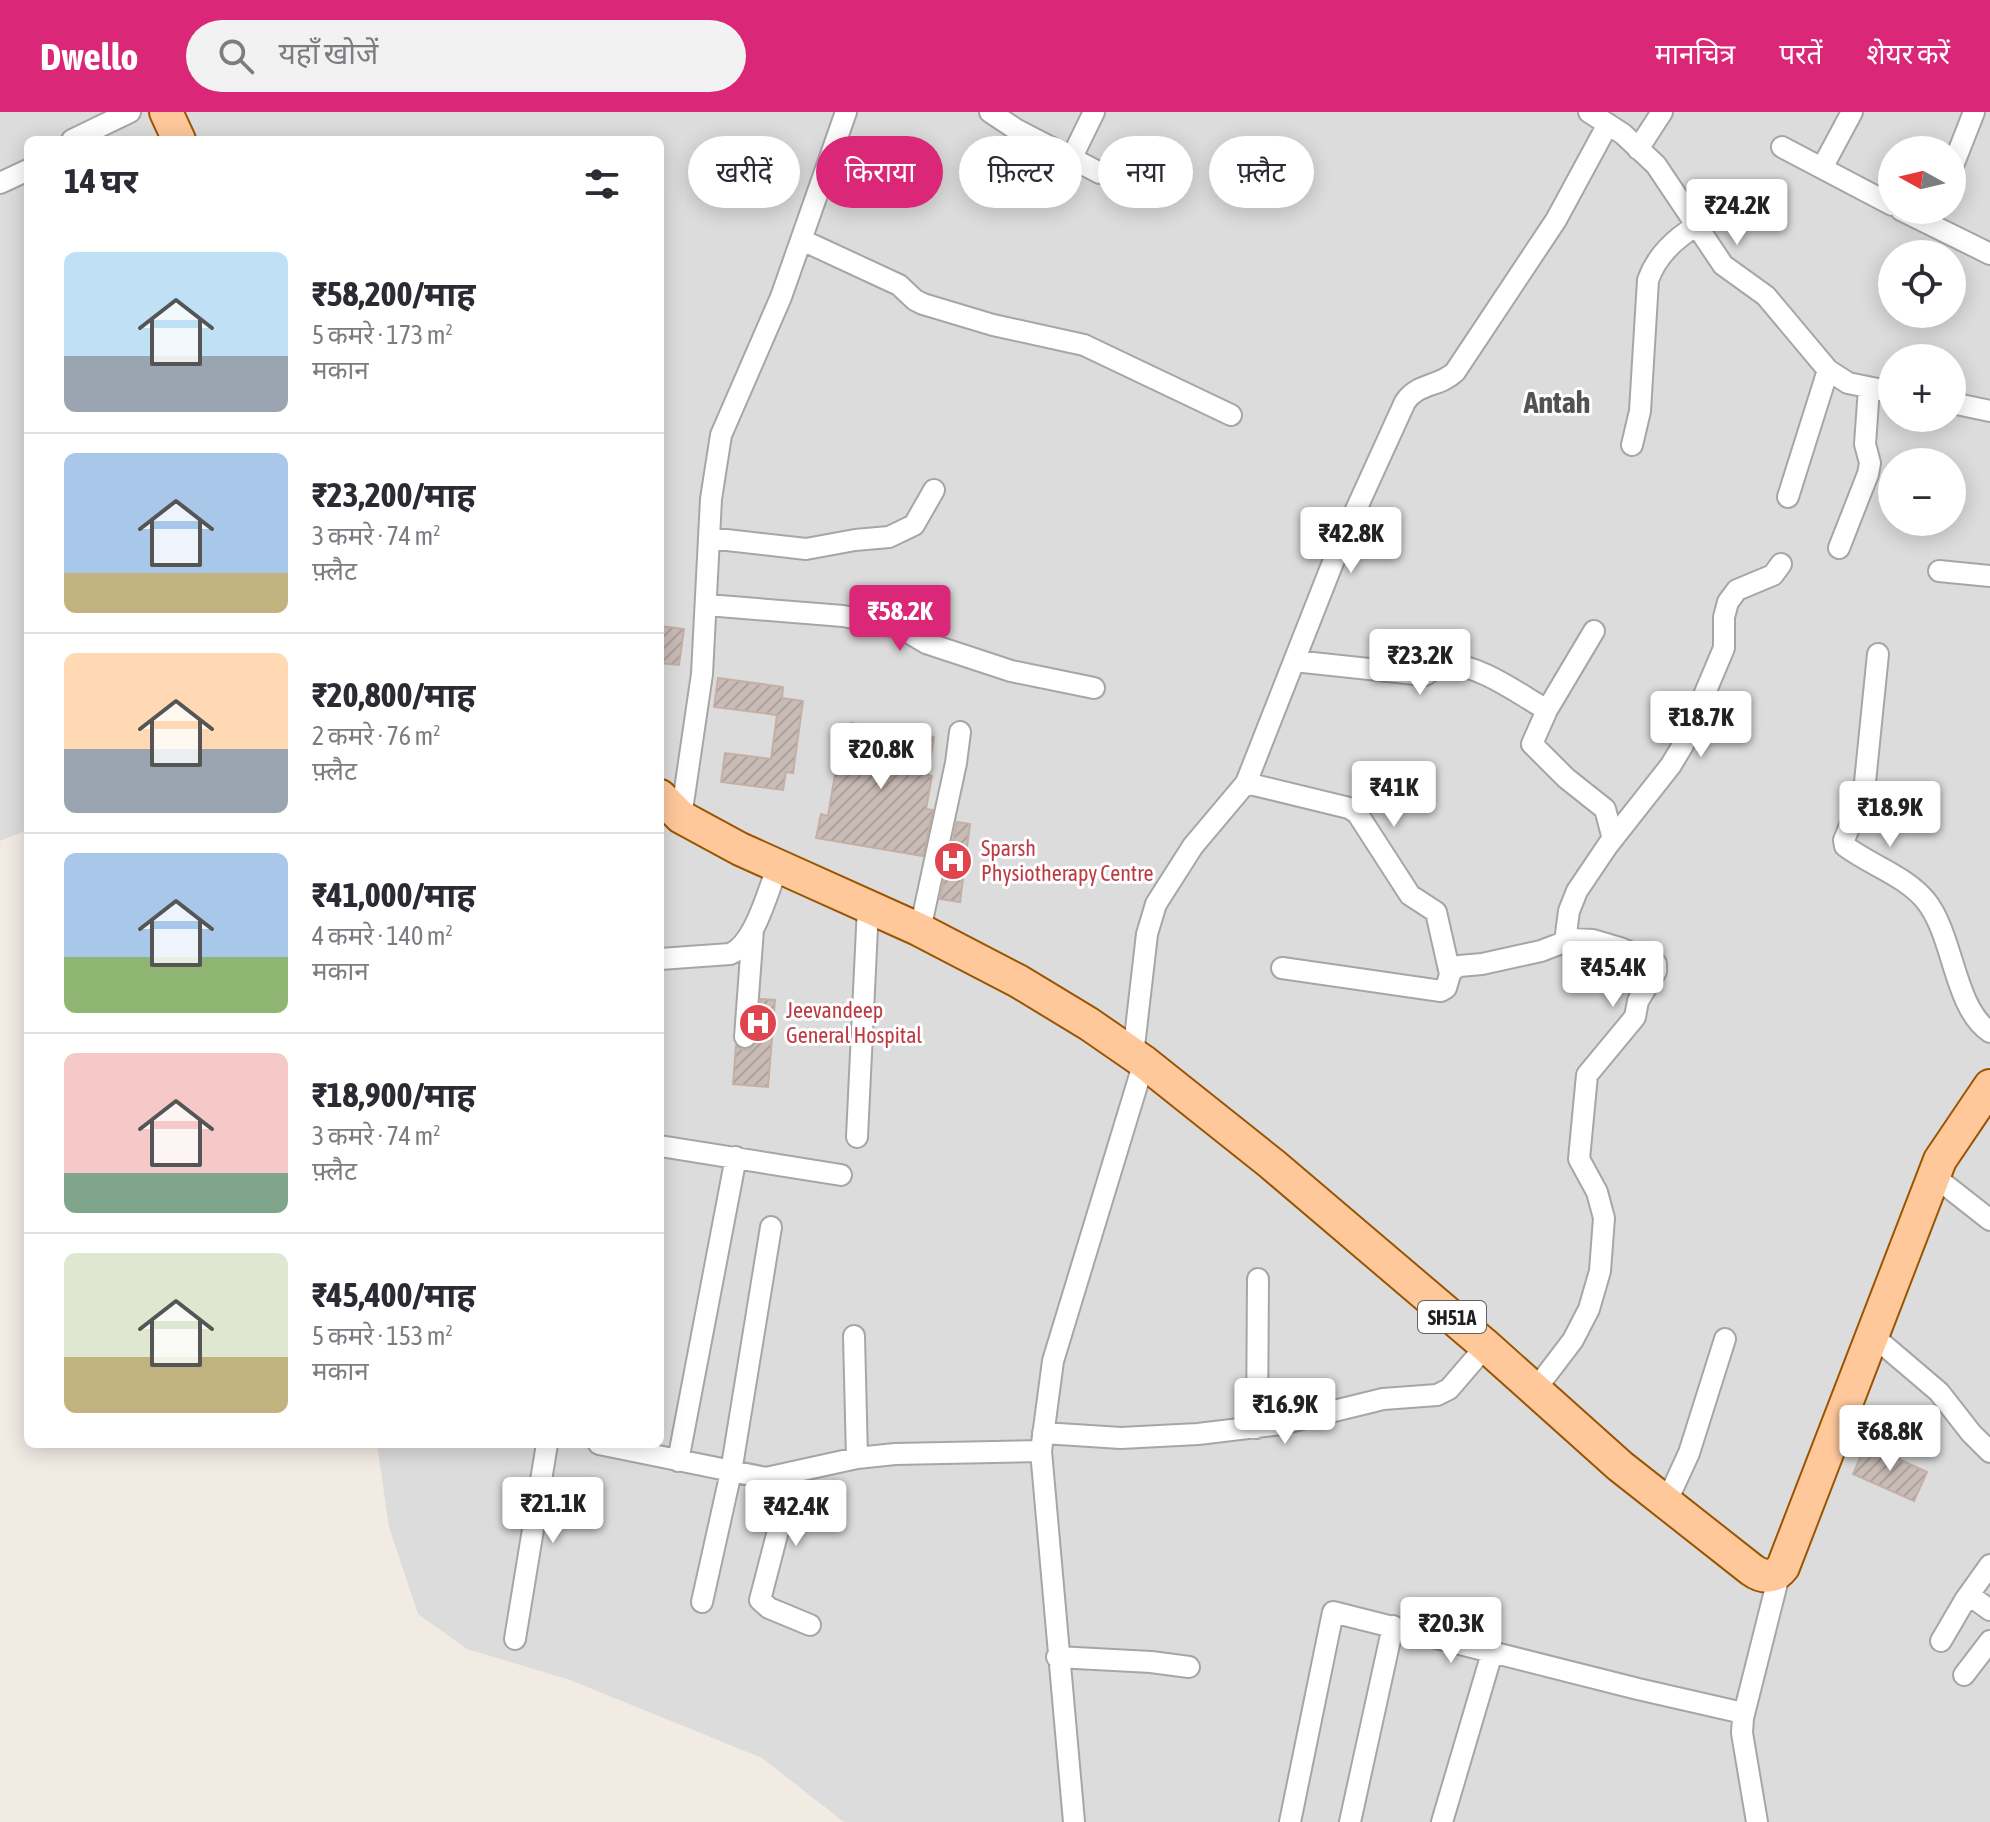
<!DOCTYPE html>
<html lang="hi">
<meta charset="utf-8">
<style>
:root{--surface:#fff;--page:#f2f2f3;--text:#2b2b33;--muted:#7c7c81;--line:#e1e1e2;--accent:#db2777}
body{margin:0;font-family:"Asap Condensed","Noto Sans Devanagari",sans-serif;background:var(--page);color:var(--text);height:100vh;display:flex;flex-direction:column;font-size:30px;white-space:nowrap}
*{box-sizing:border-box;margin:0}
p{font-size:26px;color:var(--muted)}
.icon{flex:none;width:44px;height:44px;fill:none;stroke:currentColor;stroke-width:2;stroke-linecap:round;stroke-linejoin:round}
.map{position:relative;flex:1;overflow:hidden}
.side{position:absolute;left:24px;top:24px;width:640px;height:1312px;display:flex;flex-direction:column;background:var(--surface);border-radius:12px;box-shadow:0 4px 20px #0003}
.side>*{flex:none}
.top-card{position:absolute;left:688px;top:24px;width:760px;height:72px;display:flex;gap:16px}
.needle{width:52px;rotate:278deg}
.tools{position:absolute;left:1878px;top:24px;display:grid;gap:16px}
.tools a{display:grid;place-items:center;width:88px;height:88px;border-radius:50%;background:var(--surface);box-shadow:0 4px 20px #0003;font-size:40px}
.price{position:absolute;translate:-50% -68px;padding:0 18px;border-radius:8px;background:#fff;color:#222;font-size:26px;line-height:52px;filter:drop-shadow(0 2px 4px #0008)}
.price::after{content:'';position:absolute;left:50%;top:48px;width:24px;height:18px;margin-left:-12px;background:inherit;clip-path:polygon(0 0,100% 0,50% 100%)}
.price.on{background:var(--accent);color:#fff}
ul{padding:0;list-style:none}
li{display:flex;align-items:center;gap:24px;height:200px;padding:0 40px}
li+li{border-top:2px solid var(--line)}
li span{display:grid;place-items:center;flex:none;width:224px;height:160px;border-radius:12px;color:#555}
li>.icon{margin-inline-start:auto}
span .icon{width:96px;height:96px;fill:#fffc;stroke-width:1}
li b{font-size:34px}
h2{display:flex;justify-content:space-between;align-items:center;height:96px;padding:0 40px;font-size:34px}
.tag{padding:0 28px;border-radius:36px;background:var(--surface);box-shadow:0 4px 20px #0003;font-size:28px;line-height:72px}
.tag.on{background:var(--accent);color:#fff}
header{display:flex;align-items:center;gap:48px;box-sizing:border-box;height:112px;padding:0 40px;background:var(--accent);color:#fff}
header strong{font-size:38px}
nav{display:flex;gap:44px;margin-inline-start:auto;font-size:28px}
.search{width:560px;height:72px;background:var(--page);display:flex;align-items:center;gap:20px;box-sizing:border-box;padding:0 28px;border-radius:44px;color:var(--muted);font-size:30px}
.map>svg:first-child{display:block}
.residential{fill:#dddcdc;fill-rule:evenodd}
.building{fill:url(#building-hatch);stroke:#c4afa5;stroke-width:2}
.lines{fill:none;stroke-linecap:round;stroke-linejoin:round}
.minor-casing{stroke:#a6a6a6;stroke-width:24}
.primary-casing{stroke:#9a5500;stroke-width:36}
.minor{stroke:#fff;stroke-width:20}
.primary{stroke:#ffc89b;stroke-width:32}
.labels{text-anchor:middle;dominant-baseline:central;stroke-width:6;stroke-linejoin:round;paint-order:stroke}
.shield{fill:#fff;stroke:#626262;stroke-width:2}
.shield-label{font-size:20px;font-weight:bold;fill:#1f1f1f}
.health-label{font-size:22px;fill:#be3a42;stroke:#fff;text-anchor:start}
.district-label{font-size:30px;font-weight:bold;fill:#525252;stroke:#fff}
</style>
<header>
<strong>Dwello</strong>
<div class="search"><svg class="icon" aria-label="search" viewBox="0 0 24 24"><circle cx="10" cy="10" r="6"/><path d="M15 15l6 6"/></svg>यहाँ खोजें</div>
<nav><a>मानचित्र</a><a>परतें</a><a>शेयर करें</a></nav>
</header>
<div class="map">
<svg width="1990" height="1710" viewBox="0 0 1990 1710">
<defs>
<pattern id="building-hatch" width="6" height="6" patternUnits="userSpaceOnUse" patternTransform="scale(2)"><rect width="6" height="6" fill="#c9bcb7"/><path d="M-1 1l2-2M0 6l6-6M5 7l2-2" fill="none" stroke="#aca19d"/></pattern>
</defs>
<rect width="100%" height="100%" fill="#f1ebe4"/>
<!-- residential -->
<path class="residential" d="M0 0H1990V1710H844L762 1646 570 1568 467 1537 418 1502 389 1415 377 1332H660V28H28V718L0 729ZM1892 38H1952V98H1892ZM1892 142H1952V202H1892ZM1892 246H1952V306H1892ZM1892 350H1952V410H1892Z"/>
<!-- building -->
<path class="building" d="M660 514 684 517 679 553 660 551Z
M718 566 783 575 782 586 803 589 793 661 786 660 783 678 721 670 725 641 771 647 777 603 714 595Z
M851 611 934 625 928 663 932 664 926 697 933 698 923 744 816 726 821 702 828 704 841 627 848 628Z
M957 710 970 712 960 790 940 787Z
M761 887 775 888 768 975 733 972 736 934 743 938 750 937 758 927Z
M1866 1332 1927 1360 1914 1389 1853 1362Z"/>
<g class="lines">
<!-- minor casing -->
<g class="minor-casing">
<path id="minor" d="M990 0 1017 18 1100 61
M1589 0 1623 22 1656 53 1723 153 1766 184 1828 258 1848 271 1892 280
M72 28 130 0
M1782 35 1892 93
M1638 37 1662 0
M1072 45 1094 0
M1822 56 1852 0
M1952 56 1974 0
M0 71 28 58
M1901 98 1990 142
M802 128 899 173 915 188 923 192 993 213 1084 233 1231 303
M1952 291 1990 299
M1632 333 1640 299 1648 168C1657 143 1675 127 1697 113
M1788 385 1828 258
M709 426 806 437 855 428 889 425 914 413 934 378
M1839 436 1868 362 1870 351 1865 332 1869 276
M1939 459 1990 464
M707 493 843 504 899 515 926 531 1011 559 1094 576
M1594 519 1547 598 1532 632 1566 666 1605 697 1613 727
M1878 542 1864 680 1844 728 1845 734C1870 753 1906 764 1926 789 1954 824 1954 896 1990 920
M1294 549 1425 563 1442 551C1481 553 1514 579 1547 598
M1246 671 1349 696 1357 701 1410 783 1436 800 1450 862
M681 705 702 562 711 387 721 323 781 185 846 0
M920 818 956 651 960 620
M1565 829 1569 799 1577 779 1608 733 1671 653 1683 633 1724 536V505L1728 490 1737 478 1773 463 1781 452
M660 847 730 842C755 832 768 778 778 754
M1282 856 1441 879 1446 876 1451 859 1459 854 1482 852 1541 839 1572 827 1593 828 1620 836 1656 852V859L1638 889 1635 905 1587 963 1579 1047 1597 1080 1604 1106 1600 1159 1589 1197 1573 1228 1535 1278
M745 925 753 817
M1133 943 1147 822 1156 792 1193 734 1246 671 1339 435 1405 290C1417 271 1439 275 1455 260L1556 108 1608 12
M857 1025 868 795
M660 1034 841 1063
M1934 1064 1990 1108
M1872 1223 1939 1280 1971 1321 1990 1340
M854 1224 857 1346
M1257 1316 1258 1167
M1043 1321 1121 1326 1198 1322 1281 1312 1383 1287 1437 1283 1449 1277 1486 1234
M599 1332 766 1366 857 1346 895 1342 1041 1339
M678 1349 736 1045
M766 1366 780 1411 760 1488 769 1496 810 1513
M1666 1391 1689 1341 1725 1227
M1969 1483 1990 1498
M702 1490 731 1360 771 1115
M515 1527 547 1332
M1941 1529 1965 1488 1990 1453
M1057 1545 1151 1550 1189 1555
M1964 1563 1990 1529
M1074 1710 1041 1339 1053 1249 1144 950
M1290 1710 1333 1500 1638 1577 1743 1601
M1350 1710 1393 1514
M1442 1710 1492 1541
M1757 1710 1742 1621 1743 1606 1780 1459"/>
</g>
<!-- primary casing -->
<g class="primary-casing">
<path id="primary" d="M166 0 179 28
M660 684 681 705 740 737 918 817 1018 869 1089 912 1144 950 1272 1052 1486 1234 1620 1354 1752 1458C1763 1466 1775 1466 1783 1455L1940 1048 1990 974"/>
</g>
<!-- minor -->
<use href="#minor" class="minor"/>
<!-- primary -->
<use href="#primary" class="primary"/>
</g>
<!-- icons -->
<defs>
<g id="hospital-disc" transform="scale(2)"><circle r="9.5" fill="#e0444e" stroke="#fff"/><path d="M-5-5h3v3.5h4V-5h3V5h-3V1.5h-4V5h-3Z" fill="#fff"/></g>
</defs>
<g fill-rule="evenodd">
<use href="#hospital-disc" x="953" y="749"/>
<use href="#hospital-disc" x="758" y="911"/>
</g>
<g class="labels">
<!-- shield labels -->
<rect class="shield" x="1418" y="1189" width="68" height="32" rx="6"/>
<g class="shield-label">
<text x="1452" y="1205">SH51A</text>
</g>
<!-- health labels -->
<g class="health-label">
<text x="981" y="736">Sparsh<tspan x="981" dy="25">Physiotherapy Centre</tspan></text>
<text x="786" y="898">Jeevandeep<tspan x="786" dy="25">General Hospital</tspan></text>
</g>
<!-- district labels -->
<g class="district-label">
<text x="1557" y="290">Antah</text>
</g>
</g>
</svg>
<div class="tools">
<a><svg class="needle" viewBox="-14 -14 28 28"><path d="M0-13l5 13h-10z" fill="#e53935"/><path d="M0 13l5-13h-10z" fill="#7c7c81"/></svg></a>
<a><svg class="icon" aria-label="locate" viewBox="0 0 24 24"><circle cx="12" cy="12" r="6"/><path d="M12 2v4M12 18v4M2 12h4M18 12h4"/></svg></a>
<a>+</a>
<a>−</a>
</div>
<b class="price" style="left:1737px;top:135px">₹24.2K</b>
<b class="price" style="left:1351px;top:463px">₹42.8K</b>
<b class="price on" style="left:900px;top:541px">₹58.2K</b>
<b class="price" style="left:1420px;top:585px">₹23.2K</b>
<b class="price" style="left:1701px;top:647px">₹18.7K</b>
<b class="price" style="left:881px;top:679px">₹20.8K</b>
<b class="price" style="left:1394px;top:717px">₹41K</b>
<b class="price" style="left:1890px;top:737px">₹18.9K</b>
<b class="price" style="left:1613px;top:897px">₹45.4K</b>
<b class="price" style="left:1285px;top:1334px">₹16.9K</b>
<b class="price" style="left:1890px;top:1361px">₹68.8K</b>
<b class="price" style="left:553px;top:1433px">₹21.1K</b>
<b class="price" style="left:796px;top:1436px">₹42.4K</b>
<b class="price" style="left:1451px;top:1553px">₹20.3K</b>
<div class="top-card">
<a class="tag">खरीदें</a>
<a class="tag on">किराया</a>
<a class="tag">फ़िल्टर</a>
<a class="tag">नया</a>
<a class="tag">फ़्लैट</a>
</div>
<section class="side">
<h2>14 घर<svg class="icon" aria-label="filters" viewBox="0 0 24 24"><path d="M4 7h16M4 17h16"/><circle cx="9" cy="7" r="2"/><circle cx="15" cy="17" r="2"/></svg></h2>
<ul>
<li><span style="background:linear-gradient(#bfe0f5 65%,#9aa5b1 0)"><svg class="icon" aria-label="home" viewBox="0 0 24 24"><path d="M3 11l9-7 9 7M6 9v11h12V9"/></svg></span><div><b>₹58,200/माह</b><p>5 कमरे · 173 m²</p><p>मकान</p></div></li>
<li><span style="background:linear-gradient(#a9c7e8 75%,#c2b280 0)"><svg class="icon" aria-label="home" viewBox="0 0 24 24"><path d="M3 11l9-7 9 7M6 9v11h12V9"/></svg></span><div><b>₹23,200/माह</b><p>3 कमरे · 74 m²</p><p>फ़्लैट</p></div></li>
<li><span style="background:linear-gradient(#ffd9b3 60%,#9aa5b1 0)"><svg class="icon" aria-label="home" viewBox="0 0 24 24"><path d="M3 11l9-7 9 7M6 9v11h12V9"/></svg></span><div><b>₹20,800/माह</b><p>2 कमरे · 76 m²</p><p>फ़्लैट</p></div></li>
<li><span style="background:linear-gradient(#a9c7e8 65%,#8fb573 0)"><svg class="icon" aria-label="home" viewBox="0 0 24 24"><path d="M3 11l9-7 9 7M6 9v11h12V9"/></svg></span><div><b>₹41,000/माह</b><p>4 कमरे · 140 m²</p><p>मकान</p></div></li>
<li><span style="background:linear-gradient(#f6c9c9 75%,#7fa58c 0)"><svg class="icon" aria-label="home" viewBox="0 0 24 24"><path d="M3 11l9-7 9 7M6 9v11h12V9"/></svg></span><div><b>₹18,900/माह</b><p>3 कमरे · 74 m²</p><p>फ़्लैट</p></div></li>
<li><span style="background:linear-gradient(#dfe7d0 65%,#c2b280 0)"><svg class="icon" aria-label="home" viewBox="0 0 24 24"><path d="M3 11l9-7 9 7M6 9v11h12V9"/></svg></span><div><b>₹45,400/माह</b><p>5 कमरे · 153 m²</p><p>मकान</p></div></li>
</ul>
</section>
</div>
